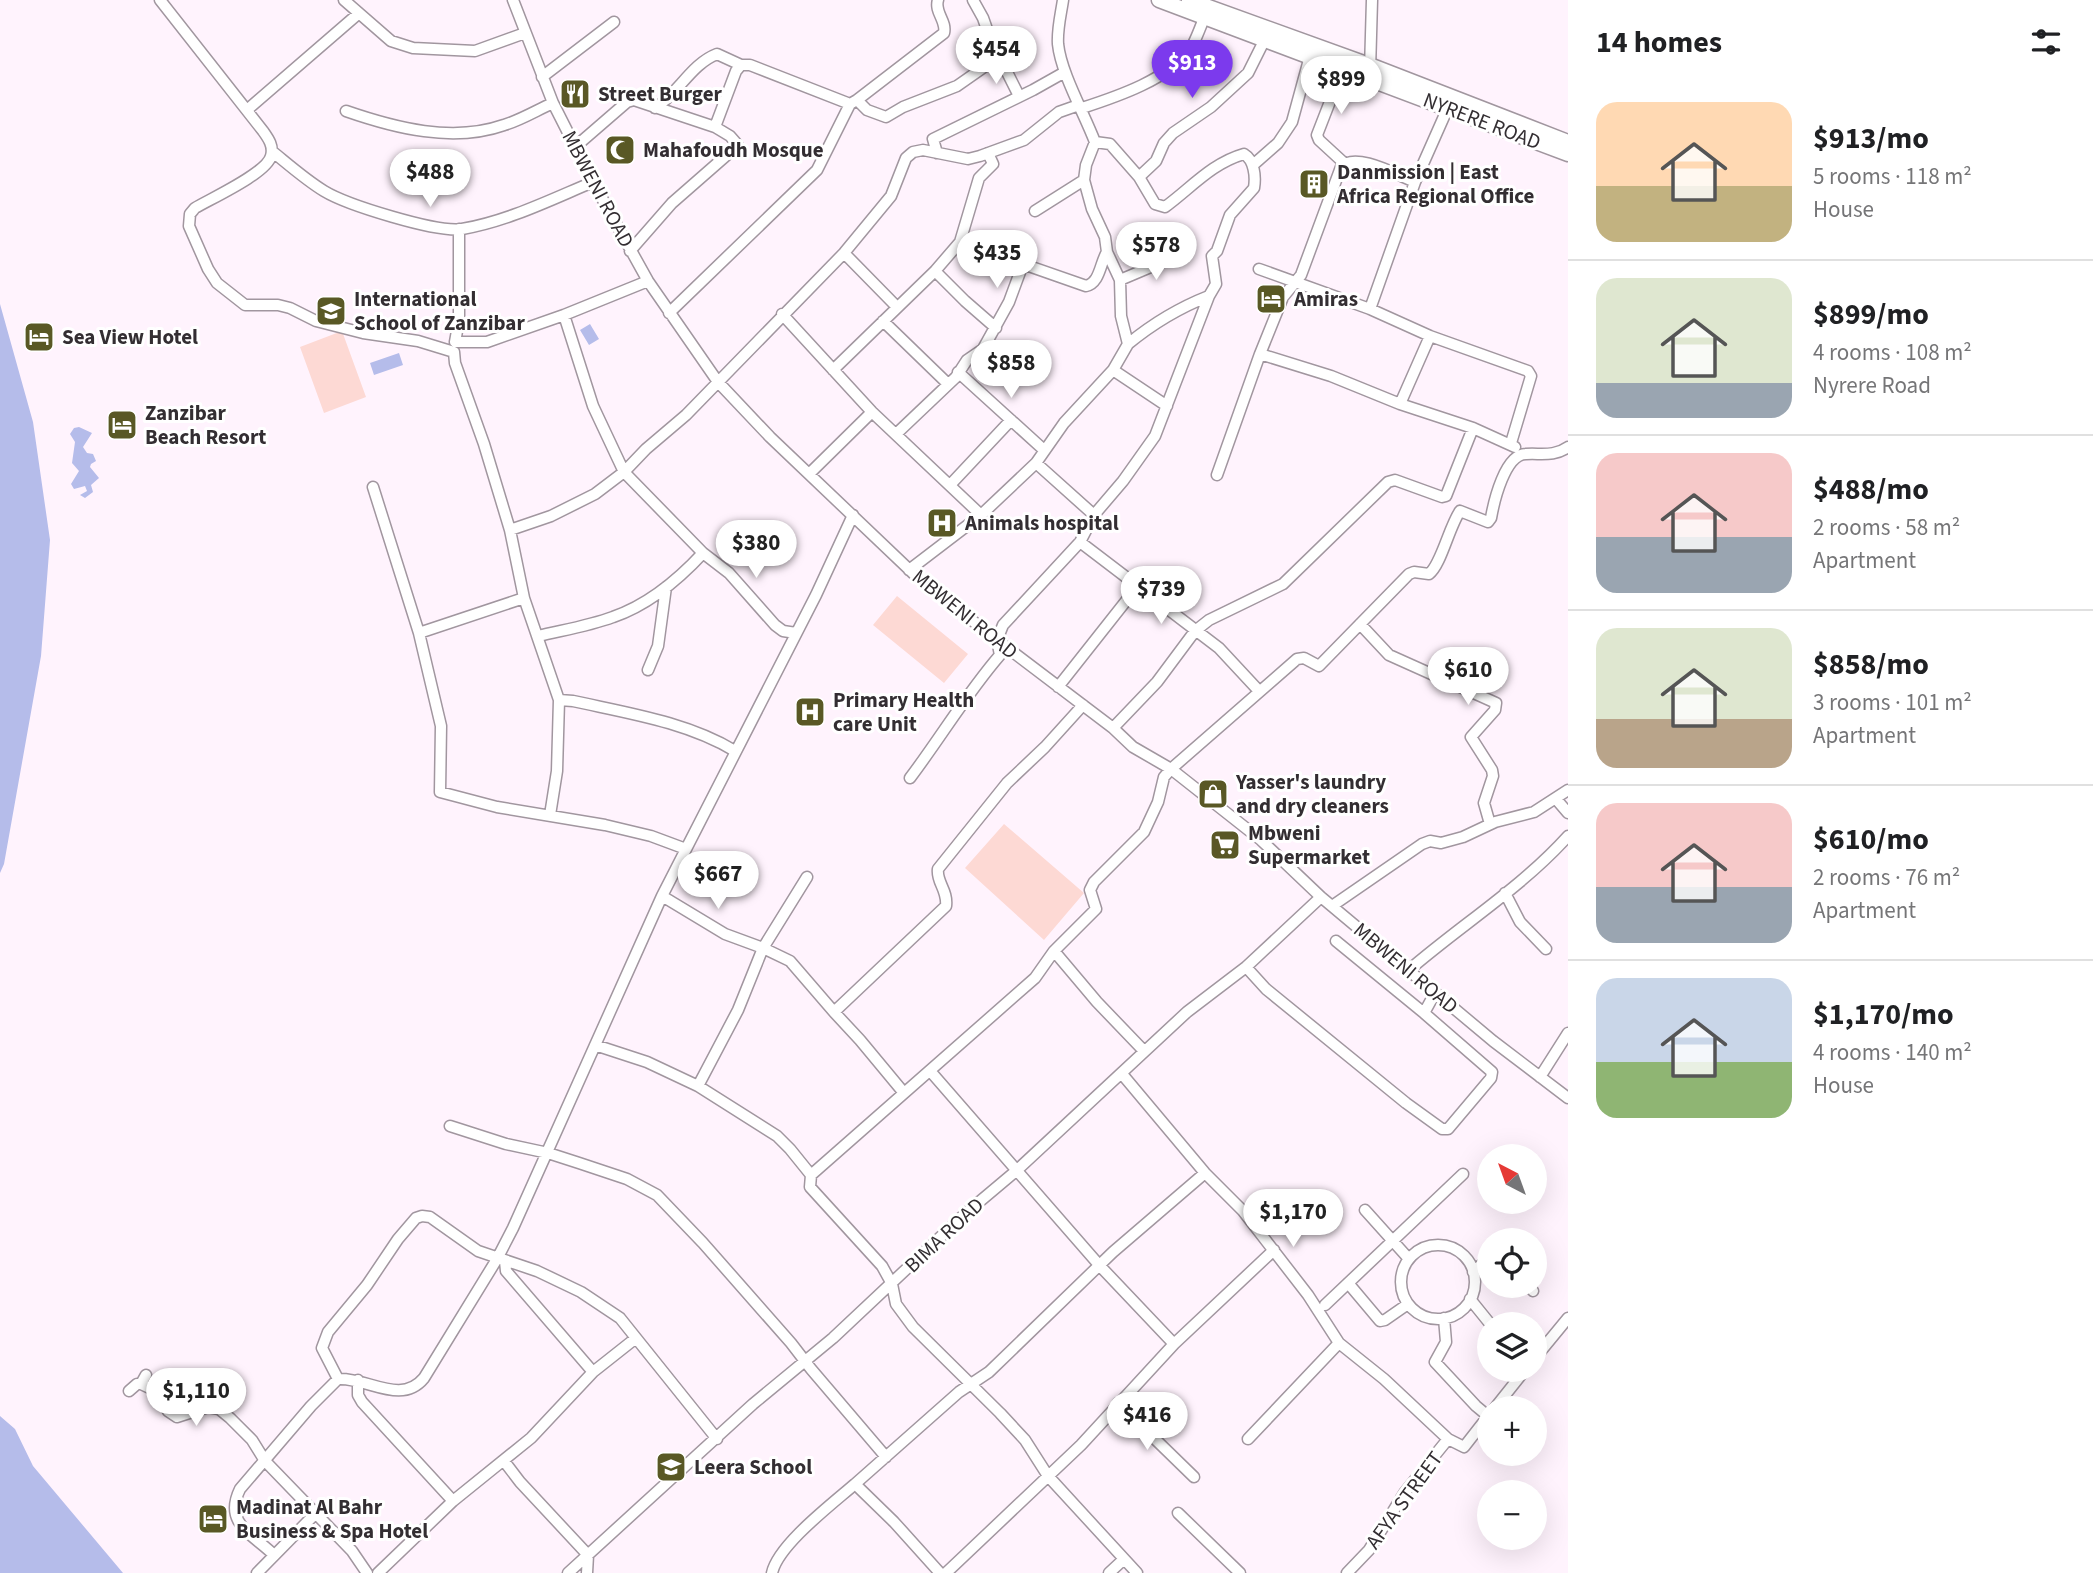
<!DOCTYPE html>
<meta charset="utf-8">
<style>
:root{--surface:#fff;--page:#f6f6f6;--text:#202124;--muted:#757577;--line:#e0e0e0;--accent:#7c3aed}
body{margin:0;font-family:"Source Sans 3",sans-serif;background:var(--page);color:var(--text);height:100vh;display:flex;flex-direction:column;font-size:26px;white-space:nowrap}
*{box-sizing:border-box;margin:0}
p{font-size:23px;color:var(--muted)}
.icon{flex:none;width:38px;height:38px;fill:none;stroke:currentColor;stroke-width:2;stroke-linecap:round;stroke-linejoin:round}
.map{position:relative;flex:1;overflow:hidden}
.drawer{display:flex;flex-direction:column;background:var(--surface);width:525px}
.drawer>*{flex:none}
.needle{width:46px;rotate:319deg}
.controls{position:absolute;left:1477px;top:1144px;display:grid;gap:14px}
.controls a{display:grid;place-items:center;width:70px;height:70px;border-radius:50%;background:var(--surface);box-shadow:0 7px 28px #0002;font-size:35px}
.price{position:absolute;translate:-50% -60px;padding:0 16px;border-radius:24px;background:#fff;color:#222;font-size:23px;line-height:46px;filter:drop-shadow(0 2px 4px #0008)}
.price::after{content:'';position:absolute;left:50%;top:42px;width:21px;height:16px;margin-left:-10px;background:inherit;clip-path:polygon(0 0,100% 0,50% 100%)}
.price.on{background:var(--accent);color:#fff}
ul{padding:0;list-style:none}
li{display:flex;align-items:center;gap:21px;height:175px;padding:0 28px}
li+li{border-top:2px solid var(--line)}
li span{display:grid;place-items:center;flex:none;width:196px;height:140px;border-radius:21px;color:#555}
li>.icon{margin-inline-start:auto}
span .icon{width:84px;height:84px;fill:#fffc;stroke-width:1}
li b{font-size:30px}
h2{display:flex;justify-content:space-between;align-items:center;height:84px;padding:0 28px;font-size:30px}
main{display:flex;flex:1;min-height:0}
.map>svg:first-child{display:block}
.green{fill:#fdd9d4}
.water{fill:#b5bcea}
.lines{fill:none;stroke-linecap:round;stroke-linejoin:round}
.minor-casing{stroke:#a1969f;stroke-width:13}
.major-casing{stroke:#a1969f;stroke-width:17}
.minor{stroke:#fff;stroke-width:10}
.major{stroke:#fff;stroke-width:14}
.labels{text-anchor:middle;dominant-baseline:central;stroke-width:6;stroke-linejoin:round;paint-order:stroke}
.poi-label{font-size:21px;font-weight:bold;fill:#332e32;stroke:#fff;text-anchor:start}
.street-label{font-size:21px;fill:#332e32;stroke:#fff}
</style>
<main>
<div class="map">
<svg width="1568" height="1573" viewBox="0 0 1568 1573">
<rect width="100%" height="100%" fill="#fff3fd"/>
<!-- green -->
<path class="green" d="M342 331 366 397 324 413 300 347Z
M897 596 968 654 944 683 873 625Z
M1004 824 1084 893 1044 940 965 868Z"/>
<!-- water -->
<path class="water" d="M0 304 33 422 50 540 41 656 4 864 0 873Z
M590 324 599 339 589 345 580 330Z
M399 353 403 365 374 375 370 363Z
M79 427 92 433 83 447 87 453 93 454 96 461 91 464 90 467 99 478 91 485 93 492 85 498 80 495 87 491 85 486 74 489 71 484 79 471 72 463 75 442 70 434 74 428Z
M0 1416 15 1429 33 1466 123 1573H0Z"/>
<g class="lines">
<!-- minor casing -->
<g class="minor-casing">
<path id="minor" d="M160 0 263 131C268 138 274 146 271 156 267 173 212 198 195 208L190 214 189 226 208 269 217 283 245 305H278L290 308 316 321 363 333 418 341 454 352 455 363 484 444 510 530 524 598 559 700 557 771 550 815
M344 0 391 41 413 48 475 51 525 33
M513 0 553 103 593 182 648 281 718 382 770 437 917 577 997 640 1113 728 1133 747 1171 769 1261 840 1321 897 1493 1041 1568 1098
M997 58 1005 68 1019 96
M1343 68 1317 135 1319 140 1344 163
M1370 70 1372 0
M542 77 614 22
M857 100 944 33C947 21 934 12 938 0
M655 108C678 94 691 64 717 54L741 65H750L850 104
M247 110 358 14
M346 111C395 128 453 143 504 125 521 120 537 110 553 103
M575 147 627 102 634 100 715 127 736 71 741 65
M273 152C289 165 306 180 324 191 347 205 437 233 462 229 508 221 550 200 593 182
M937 153 933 139 1033 90 1065 72
M1253 165 1278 143 1292 122 1310 56
M1139 177 1156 161 1164 143 1173 133 1211 107 1248 73 1265 39
M1035 211 1084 180
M459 229V320L455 342H487L564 315 648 281
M960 242 1086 286C1100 283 1100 263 1107 252
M630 251 672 203 736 147 737 144 730 136 715 127
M844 253 897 307
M1259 269 1370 309 1430 336 1528 371 1531 376 1511 443
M935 271 965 301 996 328
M1120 280 1179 255
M1370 309 1415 182 1450 103
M669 313 817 170 850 104 857 100 867 110 886 117 903 107 957 86 997 58 983 18 973 0
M782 314 872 412 981 515
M564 315 593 406 624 472 703 553 729 573 775 625 783 631 796 633
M883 321 947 383
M1128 344C1151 325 1181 307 1209 296
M1260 354 1331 376 1400 404 1473 428 1515 447
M833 370 935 271 960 242 979 178 993 164 988 153
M1113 370 1167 406
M958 372 1044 450
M1400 404 1430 336
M896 434 956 377 967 360 983 349 1009 302 1023 264
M1036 463 1094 515
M809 474 872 412
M1217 475 1260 354 1283 297 1301 275 1341 167C1355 151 1397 175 1415 182
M950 485 1011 420
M373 487 419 633 441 726 440 792 497 807 605 825 651 836 686 849
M510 530 551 516 595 494 624 472 646 449 686 415 844 253 891 196 906 158 913 152 923 150 968 159 980 156 1024 140 1059 112 1076 106 1082 108C1116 97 1170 79 1191 48 1196 40 1202 23 1206 13
M1080 542 1219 648 1259 691
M909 570 981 515 1036 463 1064 423 1113 370 1128 344 1121 316 1120 280 1107 252 1105 237 1092 209 1084 180 1086 165 1095 142C1084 113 1061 73 1058 44 1057 29 1061 14 1063 0
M1360 624 1389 655 1496 703 1495 710 1471 737 1492 770 1493 776 1484 803 1490 824
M419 633 524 598
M538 636C563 630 589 626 613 617 648 605 678 580 703 553
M648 670 658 646 666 587
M1058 687 1137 587
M559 700 573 701C627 713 687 722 735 751
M1113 728 1157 682 1195 631 1209 620 1283 584 1388 482 1395 480 1442 497 1446 496 1473 428
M910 778C941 737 967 693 1000 655L997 640 1003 625 1080 542 1094 515 1123 481 1155 436 1209 296 1216 284 1212 256 1217 251 1230 215 1254 188C1256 176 1254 160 1244 154 1212 163 1191 188 1165 207L1155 204 1139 177 1110 144 1095 142
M1556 799 1568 813
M1505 893 1520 922 1546 949
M662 896 725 934 763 948 790 961 834 1012 946 906C948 890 936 882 938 869L1007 783 1045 747 1083 705
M1332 906 1422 844 1430 841 1441 843 1463 837 1495 822 1534 812 1568 790
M1336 941 1424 1013
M1054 951 1097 1002 1144 1051
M1246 967 1266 989 1406 1103 1442 1129H1448L1491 1078 1492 1072 1424 1013 1435 993
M1409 970C1461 925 1521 888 1568 836
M834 1012 860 1040 904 1093
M595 1045 647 1062 698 1086 777 1136 790 1149 811 1175 810 1187 882 1266 892 1284 896 1304 913 1327 1000 1413 1025 1440 1048 1476 1137 1573
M931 1072 1100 1266 1174 1344
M1122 1074 1205 1173 1243 1211 1308 1295 1339 1343 1384 1379 1448 1439
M1540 1077 1568 1033
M698 1086 738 1010 763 948 807 877
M450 1126 506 1144 548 1153 579 1163 627 1179 657 1195 703 1243 791 1343 811 1369 886 1457
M811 1175 1035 978 1054 951 1096 909 1090 890 1094 882 1144 832 1158 802 1164 777 1171 769 1297 659 1304 658 1319 666 1409 574 1414 572 1429 574C1441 565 1449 527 1460 511L1488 522 1491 518C1494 501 1505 454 1526 454 1541 453 1554 457 1568 447
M1365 1210 1409 1259
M1401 1282a37 37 0 1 1 74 0a37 37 0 1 1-74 0Z
M505 1261 506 1271 593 1372
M1473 1272 1489 1258
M1348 1283 1380 1321 1385 1320 1408 1304
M1529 1286 1533 1291
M1470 1299 1491 1325
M1325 1305 1463 1174
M1444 1318 1446 1342 1435 1362 1476 1406 1488 1416
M1535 1358 1568 1318
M338 1379 322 1348 328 1332 367 1285 398 1239 416 1218 422 1216 430 1217 478 1251 537 1271 581 1292 620 1318 717 1439
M358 1380V1395L362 1402 453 1501
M141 1384 160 1393 168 1411 177 1417 208 1407 219 1409 230 1418 252 1440 265 1461 352 1551 367 1573
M129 1391 137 1384H141L146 1375
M1118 1403 1194 1477
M1494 1409 1525 1370
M1248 1439 1339 1343
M504 1461 520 1482 588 1555 587 1573
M1178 1513 1240 1573
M274 1555C253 1534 223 1524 240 1489L311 1406 338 1379C367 1377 401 1406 424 1378L497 1259 513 1228 662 896 816 595 853 515
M257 1573 315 1514
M378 1573 453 1501 531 1438 593 1372 636 1338
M568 1573 753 1404 833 1338 966 1213 1016 1171 1187 1012 1246 967 1321 897
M772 1573C778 1545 832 1504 855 1484
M940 1573 894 1522 855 1484 959 1392 989 1372 1113 1252 1205 1173
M946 1573 1081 1445 1174 1344 1274 1250
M1109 1573 1123 1560
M1347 1573 1369 1550 1405 1492 1448 1439 1464 1447 1489 1415"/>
</g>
<!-- major casing -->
<g class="major-casing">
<path id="major" d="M1159 0 1568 154
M1189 0 1372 66 1568 142"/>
</g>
<!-- minor -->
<use href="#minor" class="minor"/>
<!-- major -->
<use href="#major" class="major"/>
</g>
<!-- icons -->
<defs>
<g id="restaurant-square" transform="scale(1.575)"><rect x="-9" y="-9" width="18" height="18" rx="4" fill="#595825" stroke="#fff"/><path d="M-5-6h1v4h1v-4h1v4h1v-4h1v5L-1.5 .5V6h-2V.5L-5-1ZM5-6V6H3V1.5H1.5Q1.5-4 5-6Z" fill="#fff"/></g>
<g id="mosque-square" transform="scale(1.575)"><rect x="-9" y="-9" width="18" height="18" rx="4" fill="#595825" stroke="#fff"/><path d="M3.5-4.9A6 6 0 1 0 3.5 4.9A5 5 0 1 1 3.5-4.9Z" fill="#fff"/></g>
<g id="building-square" transform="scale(1.575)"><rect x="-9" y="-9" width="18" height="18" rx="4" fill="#595825" stroke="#fff"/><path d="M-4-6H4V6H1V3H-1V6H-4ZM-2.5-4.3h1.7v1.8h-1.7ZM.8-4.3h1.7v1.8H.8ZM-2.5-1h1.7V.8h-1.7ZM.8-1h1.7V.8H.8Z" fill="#fff"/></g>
<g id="hotel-square" transform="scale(1.575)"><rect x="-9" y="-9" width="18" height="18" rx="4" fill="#595825" stroke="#fff"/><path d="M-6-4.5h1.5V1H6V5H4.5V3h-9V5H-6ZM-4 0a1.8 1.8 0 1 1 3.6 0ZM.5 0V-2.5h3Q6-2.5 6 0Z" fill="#fff"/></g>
<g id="school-square" transform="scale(1.575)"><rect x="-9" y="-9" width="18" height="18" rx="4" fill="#595825" stroke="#fff"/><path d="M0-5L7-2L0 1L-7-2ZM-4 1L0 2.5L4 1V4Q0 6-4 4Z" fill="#fff"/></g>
<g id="hospital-square" transform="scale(1.575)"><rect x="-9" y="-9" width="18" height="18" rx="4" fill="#595825" stroke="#fff"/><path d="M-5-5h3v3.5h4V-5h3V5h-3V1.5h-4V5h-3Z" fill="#fff"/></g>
<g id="shop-square" transform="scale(1.575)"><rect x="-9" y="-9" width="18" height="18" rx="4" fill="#595825" stroke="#fff"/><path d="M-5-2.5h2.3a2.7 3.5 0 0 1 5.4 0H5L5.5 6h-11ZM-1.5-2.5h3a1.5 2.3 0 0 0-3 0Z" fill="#fff"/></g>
<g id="supermarket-square" transform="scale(1.575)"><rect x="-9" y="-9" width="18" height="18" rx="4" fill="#595825" stroke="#fff"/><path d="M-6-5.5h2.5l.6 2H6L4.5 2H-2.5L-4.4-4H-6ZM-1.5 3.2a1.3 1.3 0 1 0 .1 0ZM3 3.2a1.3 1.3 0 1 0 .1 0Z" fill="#fff"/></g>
</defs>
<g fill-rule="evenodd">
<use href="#restaurant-square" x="575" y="94"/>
<use href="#mosque-square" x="620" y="150"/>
<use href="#building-square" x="1314" y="184"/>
<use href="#hotel-square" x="1271" y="299"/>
<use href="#school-square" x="331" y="311"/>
<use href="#hotel-square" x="39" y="337"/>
<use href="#hotel-square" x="122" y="425"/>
<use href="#hospital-square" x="942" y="523"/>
<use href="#hospital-square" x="810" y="712"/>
<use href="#shop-square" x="1213" y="794"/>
<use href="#supermarket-square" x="1225" y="845"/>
<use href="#school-square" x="671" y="1467"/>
<use href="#hotel-square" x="213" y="1519"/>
</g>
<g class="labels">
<!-- poi labels -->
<g class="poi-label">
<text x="598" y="94">Street Burger</text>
<text x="643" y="150">Mahafoudh Mosque</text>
<text x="1337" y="172">Danmission | East<tspan x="1337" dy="24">Africa Regional Office</tspan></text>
<text x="354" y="299">International<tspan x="354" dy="24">School of Zanzibar</tspan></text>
<text x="1294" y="299">Amiras</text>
<text x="62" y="337">Sea View Hotel</text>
<text x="145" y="413">Zanzibar<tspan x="145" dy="24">Beach Resort</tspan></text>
<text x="965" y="523">Animals hospital</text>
<text x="833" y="700">Primary Health<tspan x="833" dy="24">care Unit</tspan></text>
<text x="1236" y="782">Yasser's laundry<tspan x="1236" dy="24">and dry cleaners</tspan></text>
<text x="1248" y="833">Mbweni<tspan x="1248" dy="24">Supermarket</tspan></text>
<text x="694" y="1467">Leera School</text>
<text x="236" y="1507">Madinat Al Bahr<tspan x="236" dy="24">Business &amp; Spa Hotel</tspan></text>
</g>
<!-- street labels -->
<g class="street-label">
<text transform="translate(1482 121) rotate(21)">NYRERE ROAD</text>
<text transform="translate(598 189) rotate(62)">MBWENI ROAD</text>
<text transform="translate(965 614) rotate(39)">MBWENI ROAD</text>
<text transform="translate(1406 968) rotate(40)">MBWENI ROAD</text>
<text transform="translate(944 1235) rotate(-43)">BIMA ROAD</text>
<text transform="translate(1404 1500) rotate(-54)">AFYA STREET</text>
</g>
</g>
</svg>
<div class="controls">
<a><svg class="needle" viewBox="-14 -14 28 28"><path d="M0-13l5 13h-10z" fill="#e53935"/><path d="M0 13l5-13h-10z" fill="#757577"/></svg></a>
<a><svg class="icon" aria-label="locate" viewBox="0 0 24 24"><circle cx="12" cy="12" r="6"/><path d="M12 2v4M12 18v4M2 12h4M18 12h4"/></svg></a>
<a><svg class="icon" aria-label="layers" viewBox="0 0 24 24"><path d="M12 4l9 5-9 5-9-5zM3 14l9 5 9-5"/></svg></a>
<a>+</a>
<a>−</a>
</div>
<b class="price" style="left:996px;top:86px">$454</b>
<b class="price on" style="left:1192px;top:100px">$913</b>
<b class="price" style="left:1341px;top:116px">$899</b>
<b class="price" style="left:430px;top:209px">$488</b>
<b class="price" style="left:1156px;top:282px">$578</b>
<b class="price" style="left:997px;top:290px">$435</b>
<b class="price" style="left:1011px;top:400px">$858</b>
<b class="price" style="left:756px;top:580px">$380</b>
<b class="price" style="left:1161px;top:626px">$739</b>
<b class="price" style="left:1468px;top:707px">$610</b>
<b class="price" style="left:718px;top:911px">$667</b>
<b class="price" style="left:1293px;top:1249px">$1,170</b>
<b class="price" style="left:196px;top:1428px">$1,110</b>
<b class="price" style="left:1147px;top:1452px">$416</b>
</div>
<section class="drawer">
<h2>14 homes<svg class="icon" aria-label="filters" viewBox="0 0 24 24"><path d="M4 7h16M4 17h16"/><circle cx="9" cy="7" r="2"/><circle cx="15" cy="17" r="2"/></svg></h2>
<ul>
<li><span style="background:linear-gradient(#ffd9b3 60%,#c2b280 0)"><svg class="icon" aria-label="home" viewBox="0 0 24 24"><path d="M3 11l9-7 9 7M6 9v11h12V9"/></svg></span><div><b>$913/mo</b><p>5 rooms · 118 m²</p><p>House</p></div></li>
<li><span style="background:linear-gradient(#dfe7d0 75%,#9aa5b1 0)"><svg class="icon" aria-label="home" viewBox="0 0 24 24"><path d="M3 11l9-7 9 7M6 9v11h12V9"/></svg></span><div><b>$899/mo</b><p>4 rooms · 108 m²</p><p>Nyrere Road</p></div></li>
<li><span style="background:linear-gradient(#f6c9c9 60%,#9aa5b1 0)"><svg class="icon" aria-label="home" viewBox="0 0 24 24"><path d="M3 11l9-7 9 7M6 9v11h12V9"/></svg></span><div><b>$488/mo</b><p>2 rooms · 58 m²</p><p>Apartment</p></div></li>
<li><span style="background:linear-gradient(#dfe7d0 65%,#b9a48a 0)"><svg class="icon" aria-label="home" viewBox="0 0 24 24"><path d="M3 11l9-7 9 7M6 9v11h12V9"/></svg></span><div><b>$858/mo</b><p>3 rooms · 101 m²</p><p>Apartment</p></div></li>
<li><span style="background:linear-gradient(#f6c9c9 60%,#9aa5b1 0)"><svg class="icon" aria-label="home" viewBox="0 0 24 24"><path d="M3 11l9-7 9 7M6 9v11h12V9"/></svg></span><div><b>$610/mo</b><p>2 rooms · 76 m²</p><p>Apartment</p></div></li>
<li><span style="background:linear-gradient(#c9d6e8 60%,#8fb573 0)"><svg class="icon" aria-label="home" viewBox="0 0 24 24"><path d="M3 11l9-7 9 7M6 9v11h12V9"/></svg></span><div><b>$1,170/mo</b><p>4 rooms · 140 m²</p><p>House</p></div></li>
</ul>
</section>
</main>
